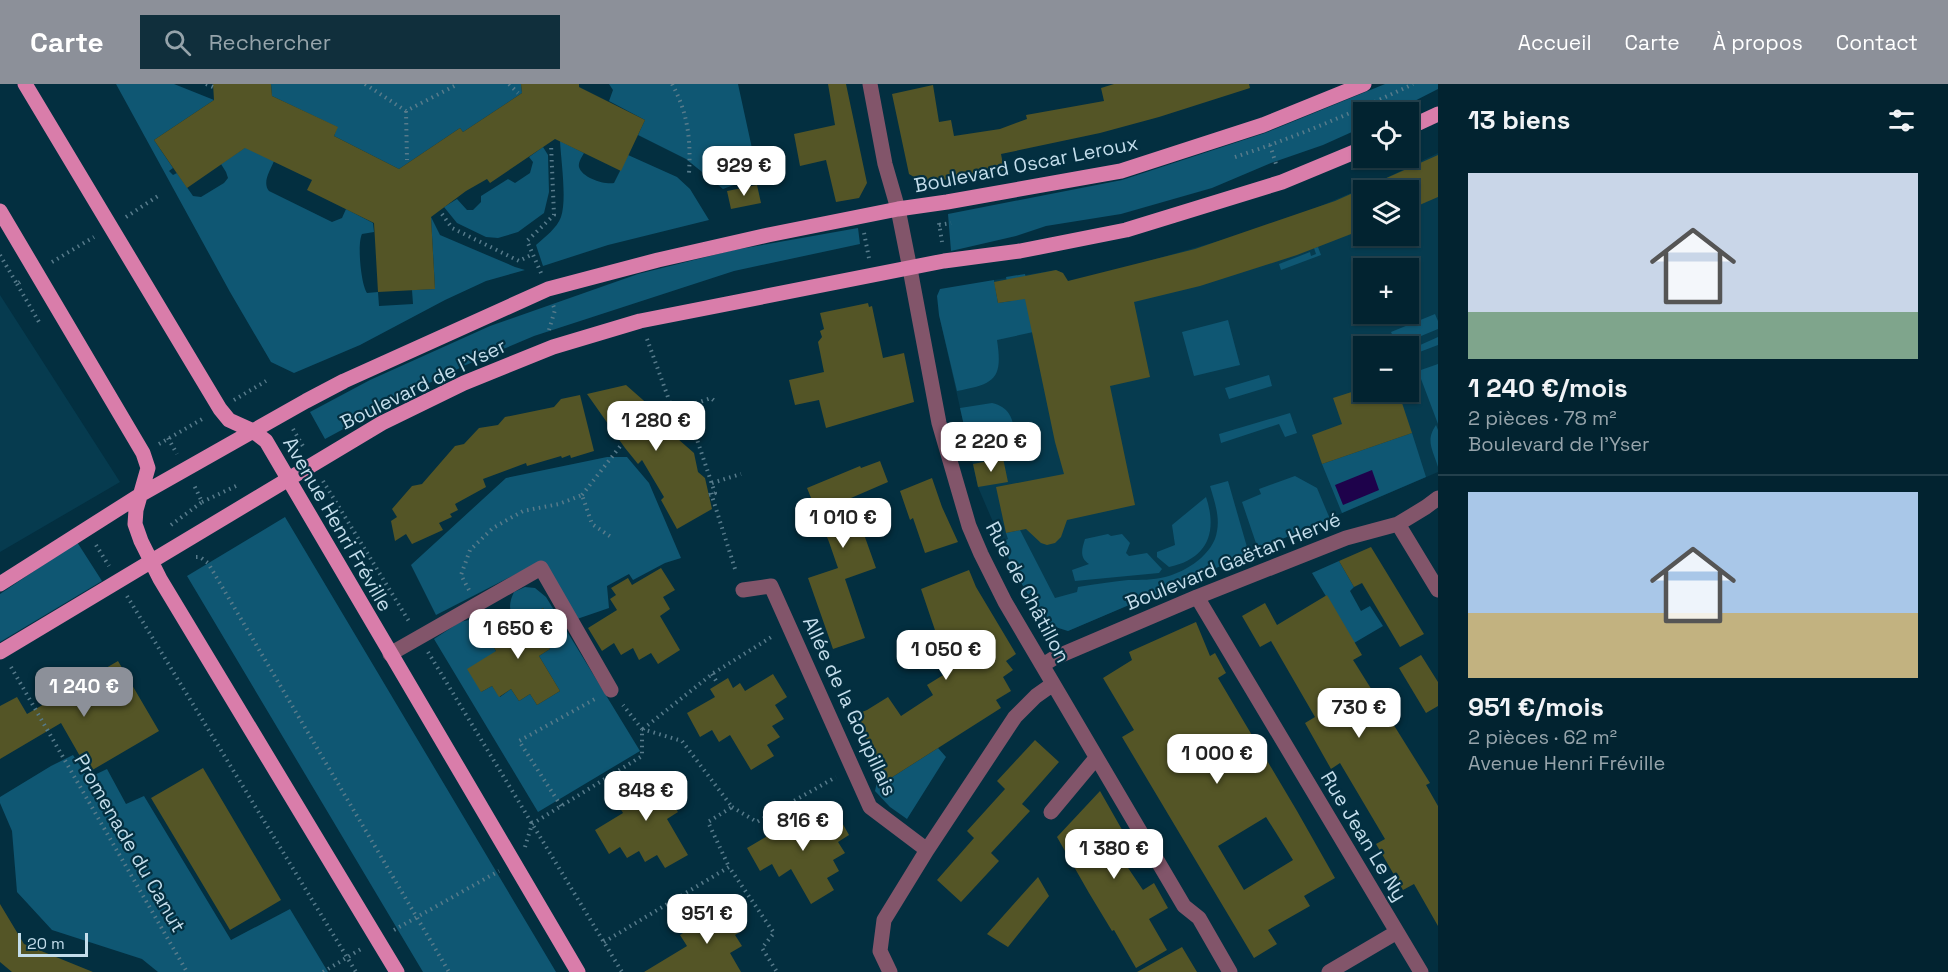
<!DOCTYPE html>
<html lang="fr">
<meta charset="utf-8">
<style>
:root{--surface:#022330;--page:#102f3c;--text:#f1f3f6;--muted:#96a4ab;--line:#23404c;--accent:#8c9099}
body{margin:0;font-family:"Space Grotesk",sans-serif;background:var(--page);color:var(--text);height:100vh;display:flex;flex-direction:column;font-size:22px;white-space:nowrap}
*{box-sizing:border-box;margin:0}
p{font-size:20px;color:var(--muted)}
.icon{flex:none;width:33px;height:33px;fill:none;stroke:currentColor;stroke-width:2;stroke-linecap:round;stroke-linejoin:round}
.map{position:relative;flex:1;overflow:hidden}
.sheet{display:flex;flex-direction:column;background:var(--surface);width:510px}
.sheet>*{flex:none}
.buttons{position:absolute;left:1353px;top:18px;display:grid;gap:12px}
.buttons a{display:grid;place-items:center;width:66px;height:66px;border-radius:0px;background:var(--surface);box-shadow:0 2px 4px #0004,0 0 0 2px var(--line);font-size:30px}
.scale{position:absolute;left:18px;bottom:15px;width:70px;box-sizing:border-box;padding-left:6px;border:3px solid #c3ddeb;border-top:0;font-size:16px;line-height:21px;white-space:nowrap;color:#c3ddeb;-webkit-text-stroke:4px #032f40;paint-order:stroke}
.price{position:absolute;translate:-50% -51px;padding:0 14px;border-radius:12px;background:#fff;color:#222;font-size:20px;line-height:39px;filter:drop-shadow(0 2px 3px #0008)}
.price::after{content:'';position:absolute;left:50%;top:36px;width:18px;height:14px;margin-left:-9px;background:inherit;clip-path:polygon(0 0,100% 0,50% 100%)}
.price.active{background:var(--accent);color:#fff}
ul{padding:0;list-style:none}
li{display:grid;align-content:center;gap:12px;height:318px;padding:0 30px}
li+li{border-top:2px solid var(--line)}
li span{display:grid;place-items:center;height:186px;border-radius:0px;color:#555}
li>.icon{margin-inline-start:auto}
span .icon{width:108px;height:108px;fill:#fffc;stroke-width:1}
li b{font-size:26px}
h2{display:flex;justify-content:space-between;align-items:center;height:72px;padding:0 30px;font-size:26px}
header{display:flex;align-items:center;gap:36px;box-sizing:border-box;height:84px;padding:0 30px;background:var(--accent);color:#fff}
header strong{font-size:28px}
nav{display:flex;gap:33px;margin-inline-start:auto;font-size:21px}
.search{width:420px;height:54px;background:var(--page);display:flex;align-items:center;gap:15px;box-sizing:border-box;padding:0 21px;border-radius:0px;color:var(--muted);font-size:22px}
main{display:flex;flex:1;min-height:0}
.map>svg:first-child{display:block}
.built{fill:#063b4f;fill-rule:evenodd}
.green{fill:#0f5773}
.water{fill:#1e024b}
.building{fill:#545526;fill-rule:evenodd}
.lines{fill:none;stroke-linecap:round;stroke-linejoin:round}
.path{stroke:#577b8b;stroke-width:4;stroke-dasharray:1.5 4.5;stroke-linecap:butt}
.minor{stroke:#82556a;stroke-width:15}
.major{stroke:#d97daa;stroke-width:15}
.labels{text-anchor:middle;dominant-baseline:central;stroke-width:4.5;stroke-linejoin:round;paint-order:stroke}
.street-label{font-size:20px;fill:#c3ddeb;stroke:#032f40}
</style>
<header>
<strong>Carte</strong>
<div class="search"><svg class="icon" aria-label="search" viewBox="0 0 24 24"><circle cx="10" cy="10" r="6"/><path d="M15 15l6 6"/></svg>Rechercher</div>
<nav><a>Accueil</a><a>Carte</a><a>À propos</a><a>Contact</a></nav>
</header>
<main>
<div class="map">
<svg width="1438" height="888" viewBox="0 0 1438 888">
<rect width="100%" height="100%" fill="#032f40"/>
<!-- built -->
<path class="built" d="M1438 69V388L1068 547 1046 540 1014 487 978 403 939 231 998 219 994 196 1056 186 1063 189 1066 198 1124 184 1236 152 1311 126 1386 94ZM1364 106H1408V152H1364ZM1364 184H1408V230H1364ZM1364 262H1408V308H1364Z
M0 211 120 398 0 468Z"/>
<!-- green -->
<path class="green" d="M116 0H174L214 16 154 56 173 84 169 87 173 91 177 89 193 112 201 113 224 99 228 94 226 88 221 80 246 63 274 77C270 87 262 98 269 107L332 138 342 134 346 125 373 139 374 148 362 150C357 160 361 200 367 209L378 208 379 222 413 220 412 206 435 205 431 133 440 151 515 183 525 186 486 197 445 216 360 261 294 289 271 278 230 208Z
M271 0H521L522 9 463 48 460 44 399 85 334 52 337 43 272 12Z
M609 0H738L758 92 723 105 686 75 638 51 645 36 609 17 613 6Z
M1385 0H1438V5L1393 28H1364L1363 43 1323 61 1271 79 1212 104 1121 130 1046 142 1016 152 951 167 948 130 1122 96 1265 49Z
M560 57 584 69C582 73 578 78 579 83 582 94 605 101 614 99L628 71 677 93 690 105 709 136 608 161 543 182 536 161C545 153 557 144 561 133 567 115 561 77 560 57Z
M543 63 548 71 549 108 544 129 518 148 498 154 486 153 457 139 444 123 457 115 467 126H473L481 118V112L508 95 515 99 530 89 533 78 529 73Z
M858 144 860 160 734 187 534 252 466 281 425 301 325 355 310 328 370 296 490 242 638 190 734 166Z
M1318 163 1321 171 1281 186 1279 180 1310 168 1311 172 1316 170 1314 164Z
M1025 190 1030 210 1075 239 997 256C1003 295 995 300 957 307L939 231 937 212 940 205 994 196 998 219 1011 217 1006 193Z
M1435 230 1438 237V245L1397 262 1391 248Z
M1228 236 1240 281 1194 292 1182 248Z
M1438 253V261L1409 272V266Z
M1438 280V340L1418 287Z
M1269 291 1272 302 1229 315 1225 304Z
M992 319C1009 323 1013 334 1015 350L968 359 960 324Z
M1290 329 1297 349 1285 353 1279 340 1221 359 1219 350Z
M1436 341 1438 346V383C1433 366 1425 357 1436 341Z
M1412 349 1426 393 1342 429 1322 380Z
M607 373H627L649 399 681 474 665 479 633 496 629 490 607 502 609 524 577 535 544 483 520 488 436 531 411 481 506 394Z
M1295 392 1317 404 1330 435 1258 465 1242 418 1261 410 1259 405Z
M1228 397 1249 470 1068 547 1046 540 1014 487 1002 458 1008 455 1006 449 1020 446 1055 514 1077 508 1078 503C1094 500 1111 498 1128 496 1140 496 1153 496 1165 493 1186 488 1214 470 1217 447 1220 432 1214 416 1210 402Z
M1206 413C1218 449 1207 475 1169 483L1157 473V468L1175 461 1172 441Z
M285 433 556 888H423L187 492Z
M1108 450 1111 452 1122 450 1130 459 1126 469 1129 472 1147 469 1162 485 1159 489 1075 497 1072 486 1089 480C1079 473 1082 465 1085 455Z
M77 458 102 497 0 558V510Z
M1339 477 1354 503 1350 507 1361 527 1370 522 1383 542 1354 559 1312 489Z
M525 503 535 504 546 513 640 667 538 728 434 555 460 538 473 535 479 540 496 567 481 608 492 602 500 613 511 605 519 617 530 610 537 621 560 607 539 572 550 565 543 554 555 547 543 524 516 541C509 529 508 520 514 508Z
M938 664 946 673 907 735 890 723 875 707 877 698 875 693 880 691 883 699Z
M73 671 88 694 107 685 126 720 144 712 231 856 290 825 328 888H158L142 875 52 846 17 808 12 747 0 719V713L51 682Z"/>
<!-- water -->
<path class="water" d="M1372 386 1379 406 1343 421 1335 401Z"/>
<!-- building -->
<path class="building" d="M213 0H271L272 12 338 43 334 52 399 85 460 44 463 48 522 9 521 0H579V3L645 36 621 87 555 55 490 99 487 95 466 107 431 133 435 205 378 208 374 139 307 106 312 96 245 64 187 104 154 56 214 16Z
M828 0H846L867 99 859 114 836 118 826 76 800 82 794 50 835 41Z
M1114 0H1249L1250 4 1159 33 1100 49 1001 70 1004 86 924 99 909 90 892 10 933 1 939 38 951 36 954 52 1000 45 1027 35 1026 31 1104 17 1101 4Z
M1438 71V113L1408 126V106H1364V145L1297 171 1200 202 1134 218 1150 293 1110 302 1135 421 1067 436 1061 453 1055 459 1047 461 1041 459 1026 445 1006 449 996 403 1064 390 1055 358 1025 215 998 219 994 198 1056 186 1063 189 1068 197 1195 165 1335 117Z
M757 101 761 119 731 125 727 107Z
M868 219 869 223 872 222 883 274 904 269 914 318 826 344 819 316 795 321 789 296 824 288 818 258 822 253 820 247 824 245 820 229Z
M626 301 676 345 678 355 694 369 698 388 705 394 712 425 677 445 661 416 664 413 642 376 638 380 625 364 587 310Z
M1364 304V308H1393L1398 320 1402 319 1412 349 1322 380 1312 351 1342 340 1333 314Z
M580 311 594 367 571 374 570 371 562 374 561 372 527 382 526 379 483 395 486 403 455 420 458 426 450 430 452 433 439 439 443 446 412 460 406 450 395 457 391 437 397 433 392 425 412 402 422 400 455 362 464 360 479 344 498 341 505 333 554 323 561 315Z
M1003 374 1008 398 978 403 973 380Z
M880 377 888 398 851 414 876 484 845 495 865 554 833 565 808 494 838 484 829 458 807 404 860 382 861 384Z
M932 394 942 423 958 458 925 469 913 434 910 436 900 407Z
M1371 463 1424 550 1400 563 1362 499 1354 503 1339 477Z
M661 484 675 506 663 513 670 525 660 532 680 566 658 580 651 569 639 576 633 564 621 571 614 559 602 567 588 544 617 526 610 515 616 511 611 504 628 494 632 501Z
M969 486 976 503 1016 570 1006 577 1013 586 1003 593 1011 607 996 616 1001 624 883 699 857 630 867 626 888 613 901 632 933 611 927 601 953 585 946 573 948 572 937 552 921 505Z
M1327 511 1362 571 1353 576 1355 579 1430 699 1426 701 1438 722V842L1414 800 1403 806 1376 760 1385 755 1340 679 1331 685 1305 639 1315 633 1271 557 1260 563 1242 532 1265 519 1277 541Z
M543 524 555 547 543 554 550 565 539 572 560 607 537 621 530 610 519 617 511 605 499 613 492 602 481 608 467 585 496 567 489 556 496 552 491 544 511 532 516 541Z
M1196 538 1210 572 1215 569 1226 589 1218 594 1297 727 1335 794 1304 812 1310 822 1268 846 1277 860 1254 874 1122 653 1134 646 1103 594 1132 576 1129 568ZM1266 733 1293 776 1244 806 1218 762Z
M1421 571 1438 598V622L1426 629 1399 584Z
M118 577 159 647 89 688 61 639 0 675V622L17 613 27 630Z
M773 590 787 613 775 621 784 635 772 642 780 653 767 661 774 672 751 686 730 651 719 658 712 646 700 653 687 629 715 613 710 605 728 594 733 604 740 599 745 607Z
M1035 656 1059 678 1022 720 1030 727 991 769 999 777 961 818 937 796 974 754 967 747 1005 705 997 697Z
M203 684 281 816 230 846 151 714Z
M669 687 683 710 671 717 678 728 667 735 688 771 665 784 657 771 645 778 639 767 627 774 620 763 609 770 595 746 623 729 616 717 623 713 619 705 636 696 640 703Z
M1100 707 1133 765 1120 772 1143 806 1154 799 1168 824 1149 835 1167 866 1136 884 1114 846 1112 847 1089 809 1057 753Z
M835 726 849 751 838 758 845 769 833 776 839 787 827 794 834 806 811 820 791 785 779 793 772 780 760 787 747 764 776 747 771 739 788 729 792 736 799 732 806 743Z
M1038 793 1049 812 1008 863 987 850Z
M0 820 24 860 93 888H12L0 878Z
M732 821 746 844 735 851 742 862 730 869 741 888H644L687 862 680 851 686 847 681 838 698 828 703 837Z
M1182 863 1197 888H1137Z"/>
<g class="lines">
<!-- path -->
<path class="path" d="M206 0 213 3
M365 0 406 27 458 0
M509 0 518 9
M672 0C688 29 691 56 689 89
M406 27 407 76
M1270 61 1276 80
M1235 73C1296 53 1355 28 1413 0
M442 130 452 144 519 177 533 170
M126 133 161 110
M939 139 942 158
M939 141 951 139
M864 149 869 174
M0 171 17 200 20 198
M52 178 94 153
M541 189 527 157 554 131 551 60
M17 200 39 238
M549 246 555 226 553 221
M647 255 673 327 668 338
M234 316 266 297
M686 323 715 409 709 411
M673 327 711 314 717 319
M293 345 304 364
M168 354 177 370
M159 360 204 334
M323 397 410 539
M712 399 741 390
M711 409 736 488
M582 411 622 360
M202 418 236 402
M171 441 202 418 194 401
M96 461 109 482
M196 473H200L208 479 449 888
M469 506 461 491 470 466 493 444 523 427 559 420 582 411 592 440 611 453
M127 512 356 888
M428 568 622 888
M11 583 187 888
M712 590 718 600
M642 645 682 657 732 723 708 738 729 783
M643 645 712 590 773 552
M618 688 627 701
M561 722 519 657 595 615
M732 723 757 738 836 693
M776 727 779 734
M525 763 532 740 642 672V645L623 621
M676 815 690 833
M394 846 499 787
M604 858 729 783 774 849 762 864 777 888
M323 888 361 865"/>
<!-- minor -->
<path class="minor" d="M870 0 885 80 898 125 910 185 939 339 969 442 981 470 1005 518 1184 822 1199 834 1230 888
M1398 440 1438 506
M743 506 771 502 870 723 927 766
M1197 513 1421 888
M390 570 541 484 611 606
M1043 581 1054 574 1197 513 1346 454 1398 440 1426 423 1438 414
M1051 728 1096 674
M890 888 880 867 884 836 927 766 1015 633 1036 612 1053 600
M1329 888 1397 848"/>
<!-- major -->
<path class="major" d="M25 0 220 325 229 336 253 347 266 357 578 888
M1408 44 1438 30
M0 127 143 369 148 384 136 426 135 440 141 457 160 495 397 888
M0 500 140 411 306 317 344 297 548 205 658 176 768 151 898 125 947 118 1121 87 1263 41 1364 0
M0 568 382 339 464 299 553 263 640 237 944 177 1020 167 1126 146 1282 98 1364 64"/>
</g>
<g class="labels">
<!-- street labels -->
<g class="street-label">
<text transform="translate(1026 80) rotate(-11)">Boulevard Oscar Leroux</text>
<text transform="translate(423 300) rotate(-26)">Boulevard de l'Yser</text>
<text transform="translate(338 440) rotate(60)">Avenue Henri Fréville</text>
<text transform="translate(1233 477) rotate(-22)">Boulevard Gaëtan Hervé</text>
<text transform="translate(1028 508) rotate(62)">Rue de Châtillon</text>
<text transform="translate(850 622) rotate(65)">Allée de la Goupillais</text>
<text transform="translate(1364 752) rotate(59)">Rue Jean Le Ny</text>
<text transform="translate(130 759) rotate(60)">Promenade du Canut</text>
</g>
</g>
</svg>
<div class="buttons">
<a><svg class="icon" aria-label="locate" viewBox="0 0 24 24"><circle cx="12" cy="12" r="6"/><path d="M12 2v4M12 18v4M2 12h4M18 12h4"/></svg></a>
<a><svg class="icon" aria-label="layers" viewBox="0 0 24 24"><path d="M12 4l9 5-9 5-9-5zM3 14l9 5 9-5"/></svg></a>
<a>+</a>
<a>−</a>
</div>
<div class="scale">20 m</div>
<b class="price" style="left:744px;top:113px">929 €</b>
<b class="price" style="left:656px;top:368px">1 280 €</b>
<b class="price" style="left:991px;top:389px">2 220 €</b>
<b class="price" style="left:843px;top:465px">1 010 €</b>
<b class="price" style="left:518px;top:576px">1 650 €</b>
<b class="price" style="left:946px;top:597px">1 050 €</b>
<b class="price active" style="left:84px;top:634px">1 240 €</b>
<b class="price" style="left:1359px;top:655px">730 €</b>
<b class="price" style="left:1217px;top:701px">1 000 €</b>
<b class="price" style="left:646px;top:738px">848 €</b>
<b class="price" style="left:803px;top:768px">816 €</b>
<b class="price" style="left:1114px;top:796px">1 380 €</b>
<b class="price" style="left:707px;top:861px">951 €</b>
</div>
<section class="sheet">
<h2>13 biens<svg class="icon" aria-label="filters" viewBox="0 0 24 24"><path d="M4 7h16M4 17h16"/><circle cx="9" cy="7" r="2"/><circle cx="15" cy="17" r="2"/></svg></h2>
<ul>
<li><span style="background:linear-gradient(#c9d6e8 75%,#7fa58c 0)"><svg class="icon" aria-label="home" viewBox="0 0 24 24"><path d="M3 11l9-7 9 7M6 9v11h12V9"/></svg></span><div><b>1 240 €/mois</b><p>2 pièces · 78 m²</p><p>Boulevard de l'Yser</p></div></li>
<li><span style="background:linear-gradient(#a9c7e8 65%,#c2b280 0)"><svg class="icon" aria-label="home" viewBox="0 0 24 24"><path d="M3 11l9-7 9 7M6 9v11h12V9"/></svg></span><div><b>951 €/mois</b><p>2 pièces · 62 m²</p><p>Avenue Henri Fréville</p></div></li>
</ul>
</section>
</main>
